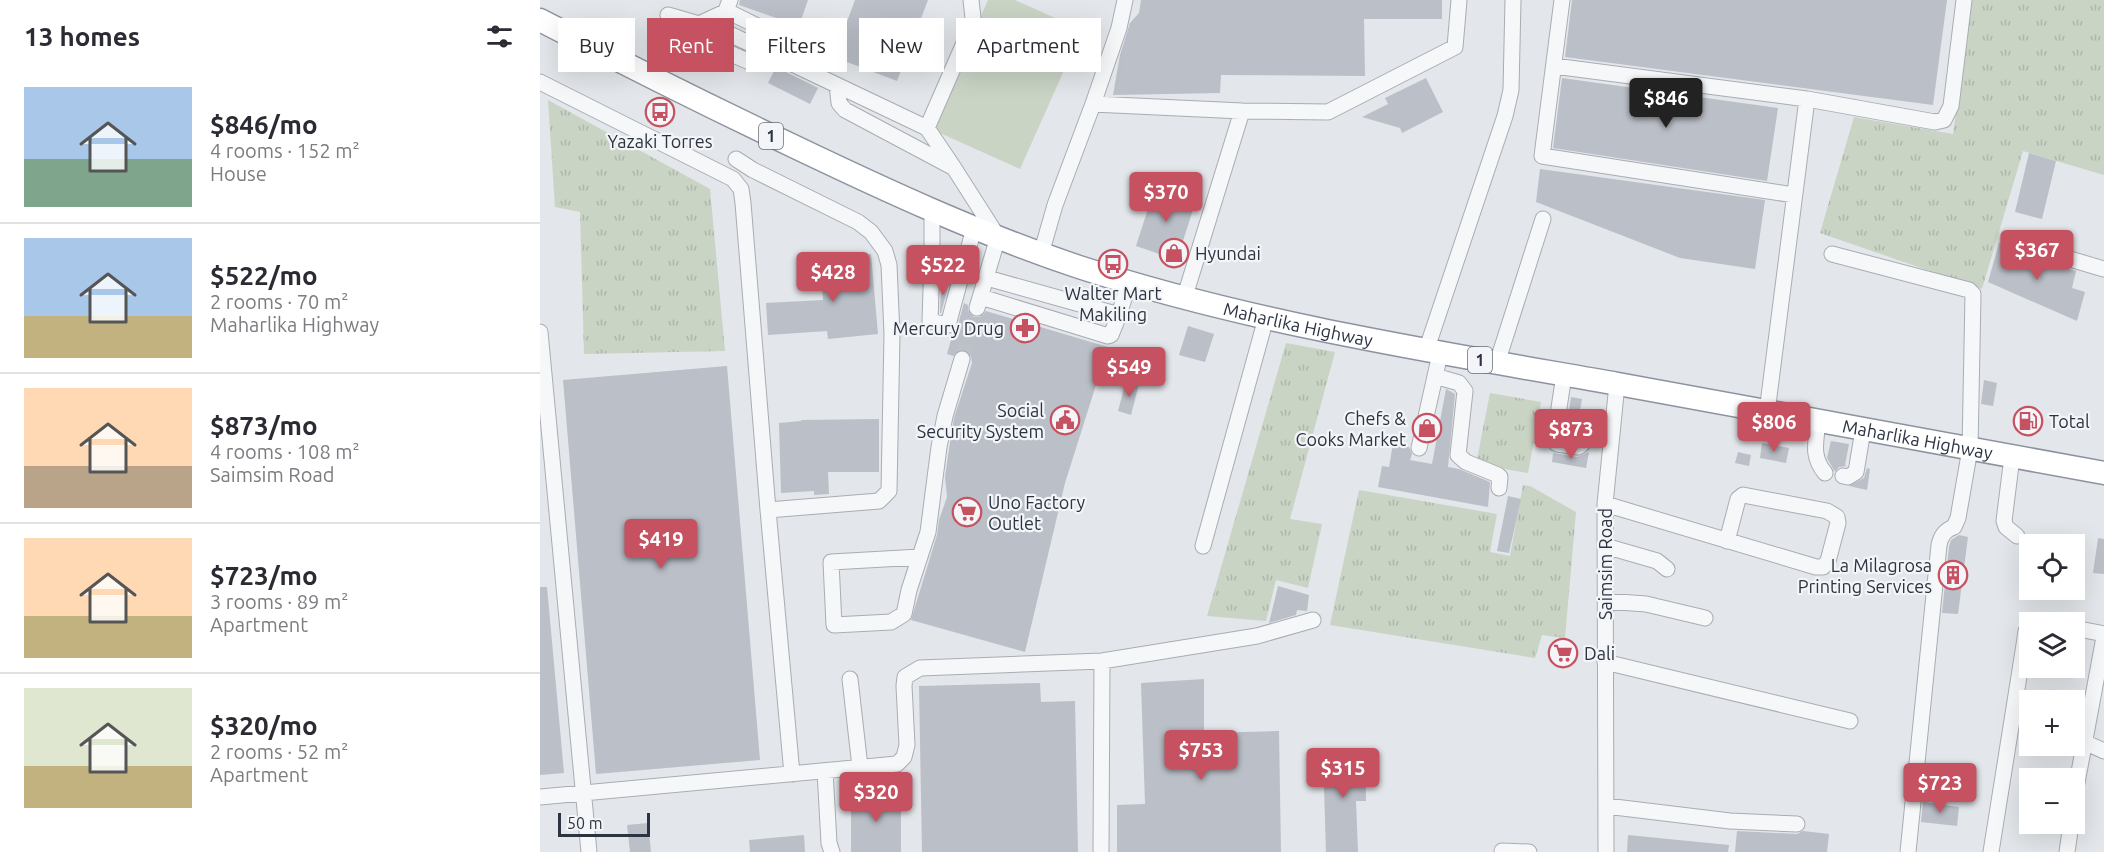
<!DOCTYPE html>
<meta charset="utf-8">
<style>
:root{--surface:#fff;--page:#f7f7f7;--text:#2b2b33;--muted:#7c7c81;--line:#e1e1e2;--accent:#c65261}
body{margin:0;font-family:Ubuntu,sans-serif;background:var(--page);color:var(--text);height:100vh;display:flex;flex-direction:column;font-size:22px;white-space:nowrap}
*{box-sizing:border-box;margin:0}
p{font-size:20px;color:var(--muted)}
.icon{flex:none;width:33px;height:33px;fill:none;stroke:currentColor;stroke-width:2;stroke-linecap:round;stroke-linejoin:round}
.map{position:relative;flex:1;overflow:hidden}
.side{display:flex;flex-direction:column;background:var(--surface);width:540px}
.side>*{flex:none}
.hud{position:absolute;left:18px;top:18px;width:570px;height:54px;display:flex;gap:12px}
.controls{position:absolute;left:1479px;top:534px;display:grid;gap:12px}
.controls a{display:grid;place-items:center;width:66px;height:66px;border-radius:0px;background:var(--surface);box-shadow:0 6px 24px #0002;font-size:30px}
.scale{position:absolute;left:18px;bottom:15px;width:92px;box-sizing:border-box;padding-left:6px;border:3px solid #2c3442;border-top:0;font-size:16px;line-height:21px;white-space:nowrap;color:#2c3442;-webkit-text-stroke:4px #f3f5f8;paint-order:stroke}
.price{position:absolute;translate:-50% -51px;padding:0 14px;border-radius:6px;background:var(--accent);color:#fff;font-size:20px;line-height:39px;filter:drop-shadow(0 2px 3px #0008)}
.price::after{content:'';position:absolute;left:50%;top:36px;width:18px;height:14px;margin-left:-9px;background:inherit;clip-path:polygon(0 0,100% 0,50% 100%)}
.price.active{background:#222;color:#fff}
ul{padding:0;list-style:none}
li{display:flex;align-items:center;gap:18px;height:150px;padding:0 24px}
li+li{border-top:2px solid var(--line)}
li span{display:grid;place-items:center;flex:none;width:168px;height:120px;border-radius:0px;color:#555}
li>.icon{margin-inline-start:auto}
span .icon{width:72px;height:72px;fill:#fffc;stroke-width:1}
li b{font-size:26px}
h2{display:flex;justify-content:space-between;align-items:center;height:72px;padding:0 24px;font-size:26px}
.pill{padding:0 21px;border-radius:0px;background:var(--surface);box-shadow:0 6px 24px #0002;font-size:21px;line-height:54px}
.pill.active{background:var(--accent);color:#fff}
main{display:flex;flex:1;min-height:0}
.map>svg:first-child{display:block}
.grass{fill:url(#grass-tufts)}
.garden{fill:#c9d4c5}
.building{fill:#bbbfc7}
.lines{fill:none;stroke-linecap:round;stroke-linejoin:round}
.minor-tunnel{stroke:#bec2c8;stroke-width:15;stroke-dasharray:15 8;stroke-linecap:butt}
.minor-casing{stroke:#a8adb4;stroke-width:17}
.highway-casing{stroke:#8c93a0;stroke-width:25}
.minor{stroke:#f6f7f9;stroke-width:15}
.highway{stroke:#fff;stroke-width:22}
.labels{text-anchor:middle;dominant-baseline:central;stroke-width:4.5;stroke-linejoin:round;paint-order:stroke}
.shield{fill:#f3f5f8;stroke:#686e79;stroke-width:1.5}
.shield-label{font-size:16px;font-weight:bold;fill:#2c3442}
.poi-label{font-size:18px;fill:#2c3442;stroke:#f3f5f8;text-anchor:start}
.street-label{font-size:18px;fill:#2c3442;stroke:#f3f5f8}
</style>
<main>
<section class="side">
<h2>13 homes<svg class="icon" aria-label="filters" viewBox="0 0 24 24"><path d="M4 7h16M4 17h16"/><circle cx="9" cy="7" r="2"/><circle cx="15" cy="17" r="2"/></svg></h2>
<ul>
<li><span style="background:linear-gradient(#a9c7e8 60%,#7fa58c 0)"><svg class="icon" aria-label="home" viewBox="0 0 24 24"><path d="M3 11l9-7 9 7M6 9v11h12V9"/></svg></span><div><b>$846/mo</b><p>4 rooms · 152 m²</p><p>House</p></div></li>
<li><span style="background:linear-gradient(#a9c7e8 65%,#c2b280 0)"><svg class="icon" aria-label="home" viewBox="0 0 24 24"><path d="M3 11l9-7 9 7M6 9v11h12V9"/></svg></span><div><b>$522/mo</b><p>2 rooms · 70 m²</p><p>Maharlika Highway</p></div></li>
<li><span style="background:linear-gradient(#ffd9b3 65%,#b9a48a 0)"><svg class="icon" aria-label="home" viewBox="0 0 24 24"><path d="M3 11l9-7 9 7M6 9v11h12V9"/></svg></span><div><b>$873/mo</b><p>4 rooms · 108 m²</p><p>Saimsim Road</p></div></li>
<li><span style="background:linear-gradient(#ffd9b3 65%,#c2b280 0)"><svg class="icon" aria-label="home" viewBox="0 0 24 24"><path d="M3 11l9-7 9 7M6 9v11h12V9"/></svg></span><div><b>$723/mo</b><p>3 rooms · 89 m²</p><p>Apartment</p></div></li>
<li><span style="background:linear-gradient(#dfe7d0 65%,#c2b280 0)"><svg class="icon" aria-label="home" viewBox="0 0 24 24"><path d="M3 11l9-7 9 7M6 9v11h12V9"/></svg></span><div><b>$320/mo</b><p>2 rooms · 52 m²</p><p>Apartment</p></div></li>
</ul>
</section>
<div class="map">
<svg width="1564" height="852" viewBox="0 0 1564 852">
<defs>
<pattern id="grass-tufts" width="24" height="20" patternUnits="userSpaceOnUse" patternTransform="scale(1.5)"><rect width="24" height="20" fill="#c9d4c5"/><path d="M3 7l-1-3M5 7V3M7 7l1-3M15 17l-1-3M17 17v-4M19 17l1-3" fill="none" stroke="#adb7aa"/></pattern>
</defs>
<rect width="100%" height="100%" fill="#e3e6ea"/>
<!-- grass -->
<path class="grass" d="M1432 0H1564V175L1483 151 1442 289 1280 233 1314 117 1413 134Z
M8 100 170 189 185 351 44 354 40 212 15 207Z
M746 343 795 352 750 519 782 524 768 588 736 580 726 621 667 616Z
M950 393 1001 402 988 473 936 464Z
M983 485 990 486 1036 512 1025 638 1002 635 995 658 790 625 819 490 957 514 950 552 970 556Z"/>
<!-- garden -->
<path class="garden" d="M448 0H475L542 30 480 169 391 129Z"/>
<!-- building -->
<path class="building" d="M200 0H268L259 26 199 5Z
M315 0H388L357 81 299 59 295 54Z
M601 0H902V19H824L825 76 681 75 680 93 573 95 580 55 590 23 599 13Z
M1032 0H1407L1393 105 1025 57Z
M236 67 278 88 270 104 228 83Z
M886 78 903 112 862 133 860 128 822 117 848 104 845 98Z
M1022 78 1238 108 1227 181 1013 148Z
M1489 153 1516 161 1502 219 1475 212Z
M1000 169 1225 200 1215 269 1140 258 996 202Z
M615 187 656 200 637 260 596 246Z
M1459 243 1473 247 1479 254 1536 271 1532 288 1545 292 1537 321 1448 282Z
M331 254 338 334 288 339 287 331 228 335 226 303 283 300 280 259Z
M401 285 408 287 401 313H400Z
M424 303 428 305V311L434 317H440L446 311 568 347 525 483 485 652 371 620 397 535 399 520 407 497 405 477 409 449 414 418 432 363 431 356 425 350H419L413 356 407 354 413 333 417 328Z
M648 326 674 334 665 362 639 355Z
M187 366 220 760 56 774 23 380Z
M1444 380 1457 383 1453 406 1441 404Z
M586 381 599 384 591 415 578 411Z
M906 389 915 394 908 467 919 469 950 482 948 507 838 487 842 466 849 467 853 444 869 447 872 454 870 460 892 464Z
M1031 397 1042 399 1035 437 1025 435Z
M1484 407 1497 410 1492 435 1478 432Z
M339 419V472H288L289 494 274 495V491L241 493 239 423 261 421V420Z
M1291 441 1309 444 1305 465 1307 466 1299 467 1295 472 1287 458Z
M1222 443 1249 448 1246 463 1220 458Z
M1049 452 1046 468 1012 462 1013 453 1037 457Z
M1198 452 1211 455 1209 466 1195 463Z
M1327 468 1330 469 1327 490 1309 486 1324 478Z
M968 496 981 499 969 553 957 551Z
M1419 535 1428 537 1418 614 1402 613 1409 547 1411 540Z
M1558 538 1564 539V574L1553 573Z
M738 586 769 595 767 611 757 610 756 615 729 623Z
M0 587H7L24 773 0 775Z
M664 679V733L739 731 741 852H577V805L605 804 601 683Z
M500 683 501 702 535 701 538 852H382L379 686Z
M825 751 826 801H816L818 852H786L783 753Z
M311 794H361V852H311Z
M1383 802 1419 807 1417 826 1381 822Z
M108 823 111 852H90L87 825Z
M1197 831 1257 834 1263 831 1289 834 1287 852H1195Z
M264 835 265 852H210L209 840Z
M1088 835 1189 845 1188 852H1087Z"/>
<g class="lines">
<!-- minor-tunnel -->
<path class="minor-tunnel" d="M422 359 437 308"/>
<!-- minor casing -->
<g class="minor-casing">
<path id="minor" d="M190 0 179 29 387 128 414 168
M1022 0 1002 156 1254 195
M187 11 290 62
M128 15 159 24 187 11
M159 24 173 46 212 63 238 57
M1014 66 1267 99 1395 122 1404 120 1411 106 1424 0
M0 82 193 179 201 189 203 203 228 510 252 774
M297 85 299 103 305 110 414 168 458 237 437 308
M553 104 579 28 585 0
M387 128 431 27 433 18 431 0
M196 159 213 170 318 222 331 232 345 251 349 265 352 334 349 491 339 501 228 510
M392 210V259L423 269 434 228
M1482 245 1564 269
M501 254 515 205 553 104 702 111
M1292 254 1429 290 1433 294 1430 449 1418 518 1414 527C1405 530 1401 535 1399 545L1368 852
M392 259 390 321 408 325 423 269
M447 278 579 315 589 282
M441 297 568 336 571 335 579 315
M644 299 702 111 788 112 915 47 919 0
M0 332 49 852
M886 351 965 116 971 90 973 0
M957 363 1003 219
M1024 375 1014 441 1017 444 1038 447C1048 443 1044 430 1052 423L1072 427
M895 376 919 383 925 391 918 455 926 462 958 475 960 477 959 488
M1227 412 1267 99
M1278 422C1276 442 1271 456 1285 473
M879 448 900 354
M1472 457 1464 521 1466 527 1477 536
M1303 476 1308 477 1316 472 1323 430
M1065 504 1276 567H1283L1288 561 1298 523 1297 517 1287 511 1203 495 1198 499 1187 541
M663 546 726 318
M1065 546 1117 561 1127 569
M380 557 291 562 294 625 351 622 364 614 369 590 388 532 399 447 405 416 422 359
M1065 601 1106 604 1165 618
M1501 622H1504
M1534 628 1564 634
M1065 662 1310 721
M310 679 320 767
M1544 742 1564 751
M285 771 289 843 292 852
M0 797 357 764 364 757 367 745 364 686 365 677 380 668 562 661 717 636 773 620
M1534 799 1564 637
M1066 806 1190 821 1257 824
M962 851 989 852
M561 852 562 661
M1066 852 1065 504 1077 384
M1451 852 1484 645 1486 631 1490 628
M1527 852 1531 824"/>
</g>
<!-- highway casing -->
<g class="highway-casing">
<g id="highway">
<path id="s1" d="M0 20C83 63 167 105 251 145 345 190 440 234 539 267 715 324 896 352 1078 384 1240 413 1402 444 1564 473"/>
</g>
</g>
<!-- minor -->
<use href="#minor" class="minor"/>
<!-- highway -->
<use href="#highway" class="highway"/>
</g>
<!-- icons -->
<defs>
<g id="bus-ring" transform="scale(1.5)"><circle r="9.5" fill="#f3f5f8" stroke="#c65261" stroke-width="1.5"/><path d="M-5-6H5V4H4V6H2V4H-2V6H-4V4H-5ZM-3.5-4V0h7V-4ZM-3.5 1.2v1.5H-2V1.2ZM2 1.2v1.5H3.5V1.2Z" fill="#c65261"/></g>
<g id="shop-ring" transform="scale(1.5)"><circle r="9.5" fill="#f3f5f8" stroke="#c65261" stroke-width="1.5"/><path d="M-5-2.5h2.3a2.7 3.5 0 0 1 5.4 0H5L5.5 6h-11ZM-1.5-2.5h3a1.5 2.3 0 0 0-3 0Z" fill="#c65261"/></g>
<g id="pharmacy-ring" transform="scale(1.5)"><circle r="9.5" fill="#f3f5f8" stroke="#c65261" stroke-width="1.5"/><path d="M-2-6h4v4h4v4h-4v4h-4v-4h-4v-4h4Z" fill="#c65261"/></g>
<g id="civic-ring" transform="scale(1.5)"><circle r="9.5" fill="#f3f5f8" stroke="#c65261" stroke-width="1.5"/><path d="M-.6-6.5H3V-4.5H.6V-3L4-1V1h2V6H-6V1h2V-1L-.6-3ZM-1.2 2.5V6h2.4V2.5Z" fill="#c65261"/></g>
<g id="fuel-ring" transform="scale(1.5)"><circle r="9.5" fill="#f3f5f8" stroke="#c65261" stroke-width="1.5"/><path d="M-5.5-6h7V0h2V4h1.3V-2.5L3-4.5l.8-.8L6-3V5H2.5V1h-1V6h-7ZM-4.2-4.7v3.2H.2V-4.7Z" fill="#c65261"/></g>
<g id="supermarket-ring" transform="scale(1.5)"><circle r="9.5" fill="#f3f5f8" stroke="#c65261" stroke-width="1.5"/><path d="M-6-5.5h2.5l.6 2H6L4.5 2H-2.5L-4.4-4H-6ZM-1.5 3.2a1.3 1.3 0 1 0 .1 0ZM3 3.2a1.3 1.3 0 1 0 .1 0Z" fill="#c65261"/></g>
<g id="building-ring" transform="scale(1.5)"><circle r="9.5" fill="#f3f5f8" stroke="#c65261" stroke-width="1.5"/><path d="M-4-6H4V6H1V3H-1V6H-4ZM-2.5-4.3h1.7v1.8h-1.7ZM.8-4.3h1.7v1.8H.8ZM-2.5-1h1.7V.8h-1.7ZM.8-1h1.7V.8H.8Z" fill="#c65261"/></g>
</defs>
<g fill-rule="evenodd">
<use href="#bus-ring" x="120" y="112"/>
<use href="#shop-ring" x="634" y="253"/>
<use href="#bus-ring" x="573" y="264"/>
<use href="#pharmacy-ring" x="485" y="328"/>
<use href="#civic-ring" x="525" y="420"/>
<use href="#fuel-ring" x="1488" y="421"/>
<use href="#shop-ring" x="887" y="428"/>
<use href="#supermarket-ring" x="427" y="512"/>
<use href="#building-ring" x="1413" y="575"/>
<use href="#supermarket-ring" x="1023" y="653"/>
</g>
<g class="labels">
<!-- shield labels -->
<g class="shield">
<rect x="219" y="123" width="24" height="26" rx="4.5"/>
<rect x="928" y="347" width="24" height="26" rx="4.5"/>
</g>
<g class="shield-label">
<text x="231" y="136">1</text>
<text x="940" y="360">1</text>
</g>
<!-- poi labels -->
<g class="poi-label">
<text x="120" y="141" text-anchor="middle">Yazaki Torres</text>
<text x="655" y="253">Hyundai</text>
<text x="573" y="293" text-anchor="middle">Walter Mart<tspan x="573" dy="21">Makiling</tspan></text>
<text x="464" y="328" text-anchor="end">Mercury Drug</text>
<text x="504" y="410" text-anchor="end">Social<tspan x="504" dy="21">Security System</tspan></text>
<text x="866" y="418" text-anchor="end">Chefs &amp;<tspan x="866" dy="21">Cooks Market</tspan></text>
<text x="1509" y="421">Total</text>
<text x="448" y="502">Uno Factory<tspan x="448" dy="21">Outlet</tspan></text>
<text x="1392" y="565" text-anchor="end">La Milagrosa<tspan x="1392" dy="21">Printing Services</tspan></text>
<text x="1044" y="653">Dali</text>
</g>
<!-- street labels -->
<g class="street-label">
<text stroke="none"><textPath href="#s1" startOffset="820">Maharlika Highway</textPath></text>
<text stroke="none"><textPath href="#s1" startOffset="1450">Maharlika Highway</textPath></text>
<text transform="translate(1065 564) rotate(-90)">Saimsim Road</text>
</g>
</g>
</svg>
<div class="controls">
<a><svg class="icon" aria-label="locate" viewBox="0 0 24 24"><circle cx="12" cy="12" r="6"/><path d="M12 2v4M12 18v4M2 12h4M18 12h4"/></svg></a>
<a><svg class="icon" aria-label="layers" viewBox="0 0 24 24"><path d="M12 4l9 5-9 5-9-5zM3 14l9 5 9-5"/></svg></a>
<a>+</a>
<a>−</a>
</div>
<div class="scale">50 m</div>
<b class="price active" style="left:1126px;top:129px">$846</b>
<b class="price" style="left:626px;top:223px">$370</b>
<b class="price" style="left:1497px;top:281px">$367</b>
<b class="price" style="left:403px;top:296px">$522</b>
<b class="price" style="left:293px;top:303px">$428</b>
<b class="price" style="left:589px;top:398px">$549</b>
<b class="price" style="left:1234px;top:453px">$806</b>
<b class="price" style="left:1031px;top:460px">$873</b>
<b class="price" style="left:121px;top:570px">$419</b>
<b class="price" style="left:661px;top:781px">$753</b>
<b class="price" style="left:803px;top:799px">$315</b>
<b class="price" style="left:1400px;top:814px">$723</b>
<b class="price" style="left:336px;top:823px">$320</b>
<div class="hud">
<a class="pill">Buy</a>
<a class="pill active">Rent</a>
<a class="pill">Filters</a>
<a class="pill">New</a>
<a class="pill">Apartment</a>
</div>
</div>
</main>
